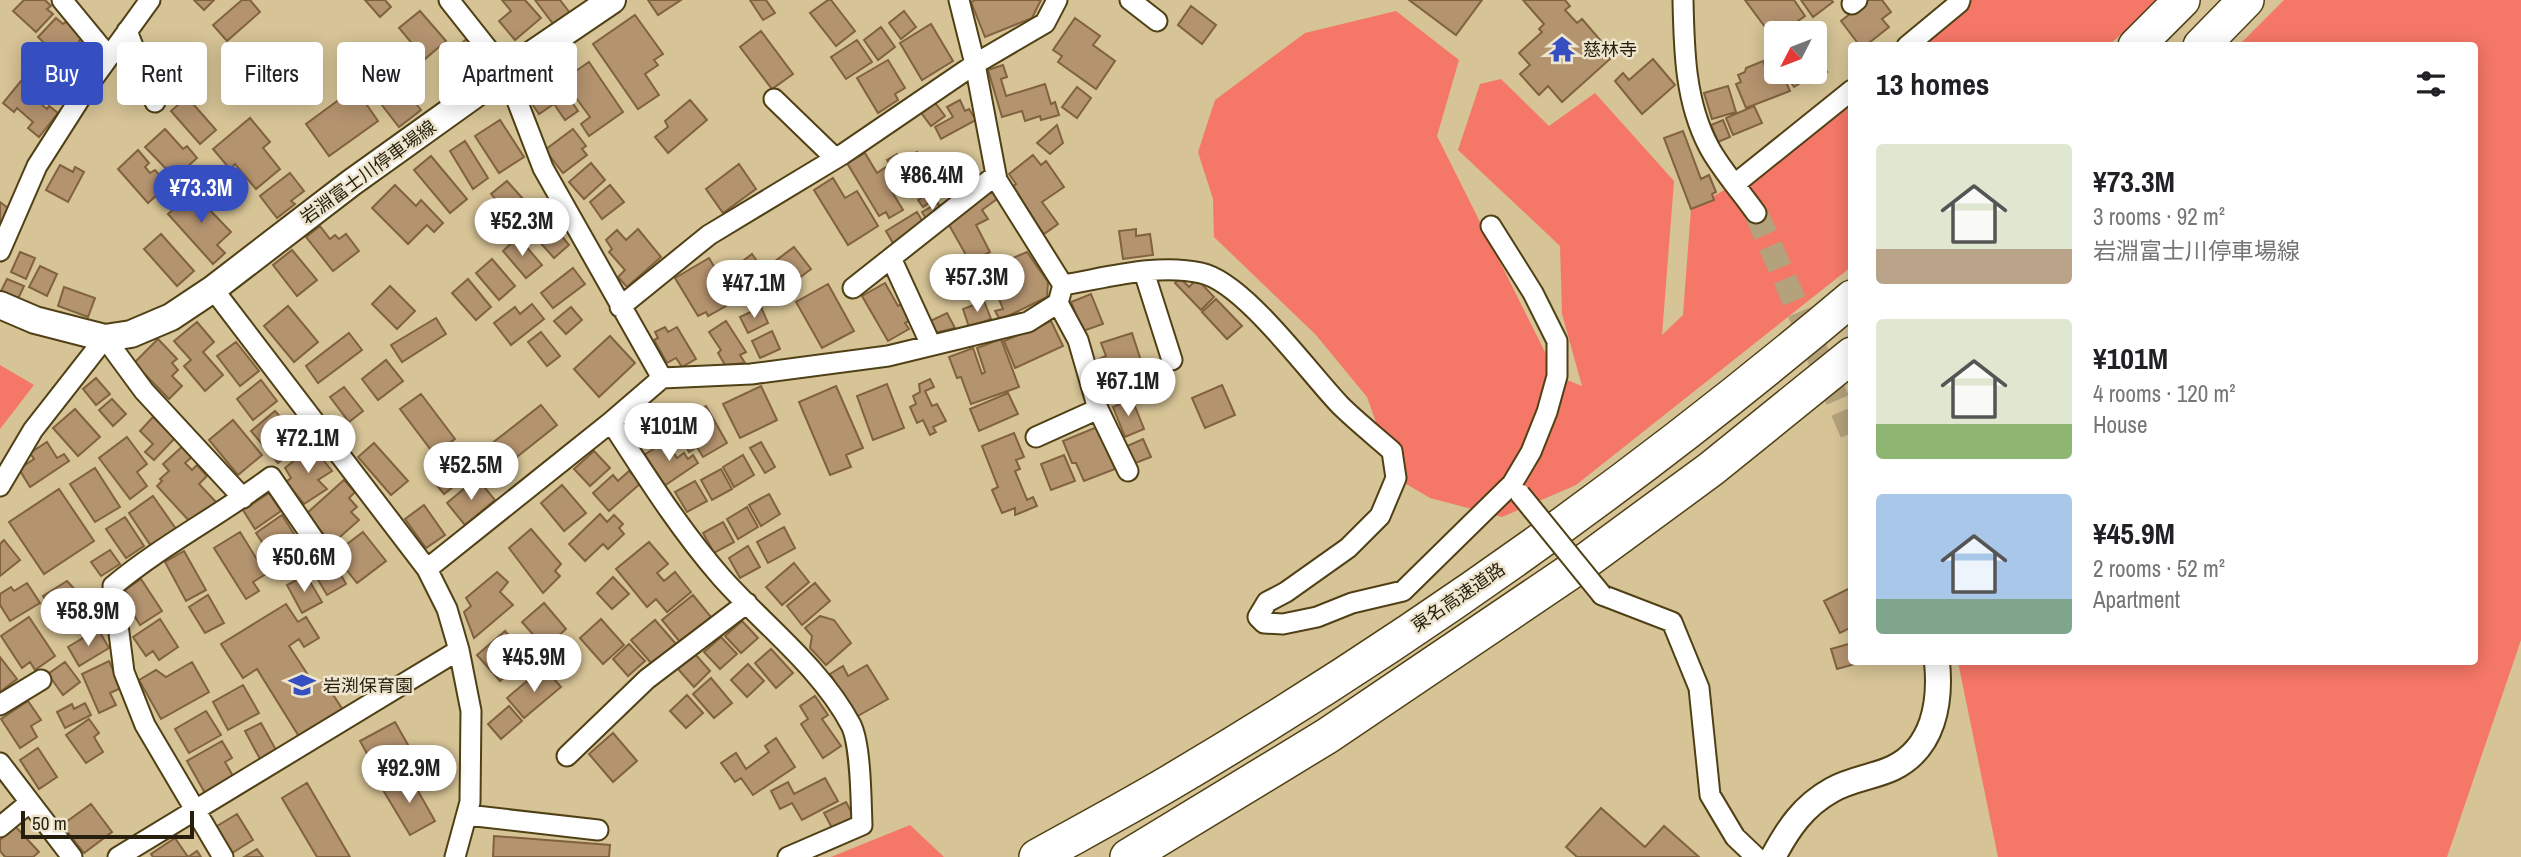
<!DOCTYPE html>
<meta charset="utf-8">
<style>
:root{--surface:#fff;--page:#f2f2f2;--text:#202124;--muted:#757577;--accent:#354ec0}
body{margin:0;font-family:"Archivo Narrow","Noto Sans JP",sans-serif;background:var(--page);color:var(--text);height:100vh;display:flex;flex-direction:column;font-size:26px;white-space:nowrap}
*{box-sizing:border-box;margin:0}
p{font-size:23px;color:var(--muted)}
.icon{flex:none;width:38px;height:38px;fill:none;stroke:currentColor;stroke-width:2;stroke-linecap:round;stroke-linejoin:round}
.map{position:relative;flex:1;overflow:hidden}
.details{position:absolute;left:1848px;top:42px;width:630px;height:623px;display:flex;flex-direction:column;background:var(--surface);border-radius:7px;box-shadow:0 4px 18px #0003}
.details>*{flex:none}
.hud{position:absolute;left:21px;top:42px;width:665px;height:63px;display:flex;gap:14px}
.needle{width:46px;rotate:228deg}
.controls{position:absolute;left:1764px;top:21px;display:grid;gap:14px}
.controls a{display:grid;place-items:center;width:63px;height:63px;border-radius:7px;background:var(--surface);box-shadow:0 4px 18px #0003;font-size:35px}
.scale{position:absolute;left:21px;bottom:18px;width:173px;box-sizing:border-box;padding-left:7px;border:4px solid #261f0d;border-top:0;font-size:19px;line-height:24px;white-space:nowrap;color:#261f0d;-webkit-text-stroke:5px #eee5ce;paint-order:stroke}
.price{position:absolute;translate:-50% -60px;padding:0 16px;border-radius:24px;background:#fff;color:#222;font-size:23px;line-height:46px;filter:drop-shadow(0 2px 4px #0008)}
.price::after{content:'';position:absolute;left:50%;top:42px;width:21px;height:16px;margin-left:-10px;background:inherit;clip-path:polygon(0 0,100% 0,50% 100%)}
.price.current{background:var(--accent);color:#fff}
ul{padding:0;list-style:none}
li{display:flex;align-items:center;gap:21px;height:175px;padding:0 28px}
li span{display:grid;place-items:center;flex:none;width:196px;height:140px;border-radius:7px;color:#555}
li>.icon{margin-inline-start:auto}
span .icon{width:84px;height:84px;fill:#fffc;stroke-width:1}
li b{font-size:30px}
h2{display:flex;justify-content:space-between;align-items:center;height:84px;padding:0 28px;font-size:30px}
.pill{padding:0 24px;border-radius:7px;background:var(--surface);box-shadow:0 4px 18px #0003;font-size:24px;line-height:63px}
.pill.current{background:var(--accent);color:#fff}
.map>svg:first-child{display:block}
.green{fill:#f57767}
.building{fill:#b4936f;stroke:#81623f;stroke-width:2}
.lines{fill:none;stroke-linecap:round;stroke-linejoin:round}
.tertiary-tunnel{stroke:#b3a27b;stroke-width:24;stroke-dasharray:24 12;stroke-linecap:butt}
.minor-casing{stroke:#504015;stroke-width:23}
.tertiary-casing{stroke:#504015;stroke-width:28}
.secondary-casing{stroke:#504015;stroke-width:30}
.motorway-casing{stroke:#504015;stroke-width:38}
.minor{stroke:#fff;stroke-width:19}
.tertiary{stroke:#fff;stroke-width:24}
.secondary{stroke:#fff;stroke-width:26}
.motorway{stroke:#fff;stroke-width:35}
.minor-bridge-casing{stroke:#504015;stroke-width:23;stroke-linecap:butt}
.minor-bridge{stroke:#fff;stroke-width:19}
.labels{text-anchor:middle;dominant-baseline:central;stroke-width:5;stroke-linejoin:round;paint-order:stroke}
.poi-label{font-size:18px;fill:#261f0d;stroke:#eee5ce;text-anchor:start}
.street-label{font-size:18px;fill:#261f0d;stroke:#eee5ce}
</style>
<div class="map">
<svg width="2521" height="857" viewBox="0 0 2521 857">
<rect width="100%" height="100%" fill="#d6c396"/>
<!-- green -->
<path class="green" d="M1960 0H2160L2109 45 1907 46Z
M2284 0H2521V640L2447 857H1998L1958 662H2474V46L2239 45Z
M1396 11 1459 60 1437 136 1557 376 1582 386 1562 314 1560 246 1458 150 1480 84 1501 79 1549 126 1595 93 1674 181 1662 335 1683 315 1691 209 1735 184 1851 90V267L1576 485 1502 517 1430 498 1396 478 1367 397 1316 335 1214 237 1213 199 1198 152 1215 100 1305 33Z
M0 365 34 385 0 429Z
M910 825 944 857H831Z"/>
<!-- building -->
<path class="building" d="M24 0H45L51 6 47 9 53 14 36 32 13 11Z
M194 0H214L204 10Z
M242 0H250L260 12 227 41 213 25Z
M365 0H385L391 7 380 17Z
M502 0H525L541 18 515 40 499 21 511 11Z
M535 0H560L570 13 554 25Z
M648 0H681L658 15Z
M750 0H766L775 13 763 20Z
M828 0H831L855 31 836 46 810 13Z
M975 0H1041L1032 18 985 37 971 2Z
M1409 0H1482L1456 35Z
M1523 0H1565L1570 6 1565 10 1577 23 1582 19 1602 42 1598 45 1610 59 1562 102 1548 86 1539 95 1520 74 1530 65 1519 53 1542 32 1539 29 1544 24Z
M1745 0H1794L1805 16 1781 33H1776L1774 39Z
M1801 0H1831L1833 2 1813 17Z
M1868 0H1882L1891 12 1882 19 1889 27 1865 46H1860L1841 21Z
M1191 6 1216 25 1202 44 1178 25Z
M420 11 446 41 425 59 399 28Z
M904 11 916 27 901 39 889 23Z
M635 15 663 54 654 60 658 65 645 74 659 95 638 109 593 44Z
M56 18 63 24 67 21 83 37 79 41 86 48 68 66 38 37Z
M1075 18 1100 36 1093 45 1115 61 1096 89 1058 62 1062 56 1053 50Z
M931 24 953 61 922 80 900 43Z
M881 27 895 47 878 60 864 40Z
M761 31 793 74 772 89 740 47Z
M469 37 490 64 453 92 445 81 463 68 451 52Z
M857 40 872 62 846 79 831 57Z
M1815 53 1827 72 1809 83 1807 79 1794 87 1784 72H1815Z
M1653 59 1675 85 1642 114 1615 81 1623 73 1629 80Z
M888 60 905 88 895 94 898 100 878 113 857 78Z
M1763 61 1768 74 1776 70 1779 75H1783L1790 91 1746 108 1736 84 1741 82 1738 75 1745 72 1746 68Z
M589 62 623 112 589 136 581 124 590 117 563 80Z
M386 65 421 110 399 127 364 82Z
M1003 65 1007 77 1001 79 1006 96 1045 84 1051 104 1055 102 1059 115 1041 120 1040 116 1025 121 1022 111 1002 117 988 70Z
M541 71 545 76 551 72 578 111 565 120 554 104 539 114 524 92 528 89 524 83Z
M21 81 39 95 36 100 47 109 49 106 58 113 39 137 28 128 33 122 17 108 14 112 3 103Z
M1728 86 1736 112 1712 119 1704 93Z
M1077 87 1091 98 1077 118 1062 107Z
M355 88 378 121 329 156 306 124Z
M187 97 216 130 200 144 171 111Z
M690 100 707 120 668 153 655 137 668 127 665 121Z
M933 100 945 116 931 126 919 110Z
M960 100 965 111 969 109 976 120 941 139 935 127 953 117 947 107Z
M1754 106 1762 123 1733 135 1726 118Z
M250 118 270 142 263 148 280 169 256 189 235 164 230 169 213 149Z
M500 120 524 157 499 173 475 136Z
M1723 120 1730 137 1718 142 1711 125Z
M1057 125 1063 143 1050 154 1037 143Z
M165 129 183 149 187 146 197 158 175 178 145 147Z
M573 129 586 146 582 149 587 155 563 173 545 150Z
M1683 131 1701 179 1709 175 1716 192 1712 194 1714 200 1691 209 1664 138Z
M465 141 488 178 473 189 450 151Z
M138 150 149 163 145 167 150 173 155 170 168 185 148 203 118 169Z
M917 152 926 165 916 171 926 186 912 196 887 160 897 154 902 162Z
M865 153 877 173 886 167 895 183 889 187 903 210 889 218 886 212 879 216 847 163Z
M1033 155 1041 165 1046 161 1064 187 1042 202 1058 224 1044 234 1010 189 1016 184 1009 174Z
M431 156 467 199 450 213 414 170Z
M968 160 976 173 940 195 928 175 951 161 955 167Z
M591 163 605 180 584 199 569 182Z
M739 164 756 189 723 213 706 189Z
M60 165 73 172 75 167 84 172 68 202 46 190Z
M290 173 304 191 291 201 295 204 277 218 260 196Z
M833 178 845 198 857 191 878 226 848 245 814 190Z
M507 181 531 208 515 222 491 194Z
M395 185 416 206 421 200 443 223 434 232 427 225 408 244 372 208Z
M610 185 624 202 602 219 590 202Z
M197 188 212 205 208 208 231 232 217 245 225 253 213 264 168 214Z
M991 189 997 199 982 210 988 219 976 225 990 252 970 262 949 225Z
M930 192 934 199 923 207 918 200Z
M0 202 12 211 0 228Z
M938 203 942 211 927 220 922 212Z
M917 212 924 224 893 243 886 231Z
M546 217 569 245 554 258 530 231Z
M320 226 330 239 335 235 339 239 346 234 359 251 333 271 306 237Z
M638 229 661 257 627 287 618 277 625 270 609 252 612 249 606 240 617 230 626 240Z
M1136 229V236L1150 234 1153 255 1123 259 1119 231Z
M161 234 194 271 177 286 144 249Z
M518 237 542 265 526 278 503 251Z
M794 247 811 269 778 294 769 283 754 294 735 267 752 254 763 270Z
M292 250 317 280 297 296 273 265Z
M20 252 35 258 26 279 11 272Z
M1027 252 1048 282 1047 297 1000 320 995 311 1003 309 987 269Z
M709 258 732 297 724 302 726 306 708 316 706 312 698 316 675 278Z
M492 259 515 286 499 300 476 273Z
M40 266 57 274 47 296 29 287Z
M573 268 585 284 553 308 541 293Z
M1180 278 1189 287 1197 279 1214 297 1201 310 1175 283Z
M7 279 24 286 18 299 1 291Z
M468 279 491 307 476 320 452 293Z
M885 283 898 306 907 301 917 317 905 323 909 329 888 341 862 296Z
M828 284 854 331 822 348 796 302Z
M390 286 415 311 397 329 372 304Z
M64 287 95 298 88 317 58 306Z
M1091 294 1103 324 1083 331 1071 302Z
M1216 299 1242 326 1227 339 1202 312Z
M984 301 991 319 969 327 963 309Z
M532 304 544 319 511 345 494 323 515 307 520 314Z
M288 306 318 342 294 362 264 326Z
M571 307 582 320 566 334 554 321Z
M761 307 768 323 748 333 740 317Z
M947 313 955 328 927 335 924 324Z
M436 318 446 334 402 362 391 345Z
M726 321 746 352 740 355 745 363 725 365 718 353 721 350 709 332Z
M1051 321 1063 346 1015 368 1004 341Z
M197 322 214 342 203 352 223 375 205 391 184 366 191 360 174 341Z
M665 327 668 332 677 327 696 359 682 367 676 358 667 363 654 340 658 338 655 332Z
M772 331 780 349 760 358 752 341Z
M541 332 560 356 547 366 528 342Z
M349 333 362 350 318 383 306 366Z
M1132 333 1147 379 1104 393 1094 361 1106 356 1101 343Z
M610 336 635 363 599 397 574 369Z
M158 339 177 359 172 363 178 370 172 376 182 386 169 399 134 363Z
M1001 339 1019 387 971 404 961 377 957 378 949 357 973 348 982 374 985 372 977 348Z
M236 342 259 371 240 386 217 356Z
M386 360 403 381 378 400 362 379Z
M96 378 110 394 96 405 83 389Z
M930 379 934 387 925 391 932 406 937 404 946 421 933 427 936 432 930 435 923 420 917 423 910 407 916 404 913 396 920 392 919 384Z
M261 380 277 401 253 420 237 399Z
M887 384 904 428 873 440 857 396Z
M1222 385 1235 415 1205 428 1192 398Z
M761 386 777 420 740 438 723 404Z
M836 386 863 448 846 455 851 467 830 475 799 402Z
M344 387 363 411 349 422 330 397Z
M1008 393 1018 414 979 431 970 409Z
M421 394 455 439 434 454 400 409Z
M112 399 126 414 113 426 99 410Z
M1132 399 1144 429 1125 437 1113 407Z
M541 405 557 425 498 472 482 451Z
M706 406 727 443 703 457 697 447 689 452 673 424Z
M75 409 100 437 78 456 53 428Z
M653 409 668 427 642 448 627 430Z
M275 411 284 421 288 418 295 426 299 423 310 437 278 463 251 431Z
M153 417 175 438 154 460 145 452 153 444 140 431Z
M233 420 262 455 238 475 209 440Z
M1097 427 1115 469 1084 481 1076 463H1072L1063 441Z
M1014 433 1024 457 1016 460 1020 469 1015 471 1027 500 1033 497 1037 506 1015 515V508L1002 513 992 490 998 487 982 446Z
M127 437 147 464 137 472 147 486 130 499 99 458Z
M1143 439 1151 457 1133 464 1125 447Z
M666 441 677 458 684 453 688 459 693 455 698 463 664 486 644 455Z
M47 442 57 458 64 454 69 461 30 487 19 469 34 459 30 453Z
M761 442 775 467 765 473 750 448Z
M374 443 408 481 391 495 358 457Z
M184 445 194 455 185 463 192 470 197 465 207 476 199 484 216 502 192 524 157 486 162 481 160 479 169 471 163 464Z
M312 446 332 471 318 480 327 489 304 504 286 482 291 478 285 468Z
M594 451 610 468 590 486 574 469Z
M743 455 754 475 734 487 723 467Z
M1064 455 1075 481 1051 490 1041 464Z
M464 459 473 471 444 494 434 482Z
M95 468 120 507 95 522 70 484Z
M721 469 732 489 712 500 701 480Z
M629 471 641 483 609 511 593 493 613 475 618 481Z
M477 478 495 500 465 525 447 503Z
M344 480 355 492 349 498 357 507 351 512 359 520 332 544 306 514Z
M695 481 707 501 687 512 675 492Z
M562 485 586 513 564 531 541 503Z
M59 489 94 541 44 574 9 522Z
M269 493 281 511 255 529 243 510Z
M769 494 780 514 761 526 749 505Z
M153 496 176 529 151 546 129 513Z
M424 505 445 535 426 548 405 519Z
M747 507 758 527 738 539 727 519Z
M600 514 607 522 614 515 623 524 619 528 624 534 608 549 603 544 585 561 569 544Z
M282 515 294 534 268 551 256 533Z
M125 517 144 546 126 558 106 529Z
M723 522 734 542 714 553 703 533Z
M784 527 795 548 768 563 757 542Z
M531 529 561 564 555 571 560 576 543 593 509 548Z
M240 532 266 574 253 582 259 591 246 599 214 548Z
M363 532 386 561 357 583 334 554Z
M4 540 20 560 0 576V544Z
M300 541 313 560 287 577 275 559Z
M649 542 668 564 657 573 664 581 675 572 691 592 667 612 656 599 647 607 616 569Z
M748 546 760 567 740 578 729 558Z
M110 550 120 564 101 576 91 562Z
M184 551 206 590 186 601 165 562Z
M331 557 346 584 327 595 311 568Z
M794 563 809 582 782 605 766 587Z
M497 572 508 582 500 592 513 605 474 638 464 612 471 606 466 598Z
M306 575 322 602 302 613 287 585Z
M613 577 629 594 612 609 597 593Z
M141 579 162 611 140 625 126 602 131 599 125 590Z
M67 581 77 592 82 590 104 618 85 631 72 622 63 626 43 596Z
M27 583 40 603 10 621 0 605V594L11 587 14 591Z
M815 583 830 601 802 625 787 606Z
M1850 588 1852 627 1840 633 1824 601Z
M208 595 224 623 205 633 189 607Z
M693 595 711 617 680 642 662 620Z
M544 603 566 629 545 648 522 622Z
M286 604 298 622 306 617 319 638 304 647 299 639 289 646 312 681H324L343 710 300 738 257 669 243 678 221 644Z
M820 616 834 620 851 643 826 665 810 648 812 636 805 628Z
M29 617 55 656 35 670 30 662 22 668 1 636Z
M160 619 178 647 159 660 153 651 146 656 133 637Z
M601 619 624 645 603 664 580 638Z
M655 620 676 644 652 664 631 640Z
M742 621 758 638 741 653 725 636Z
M98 629 109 648 79 666 68 647Z
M505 631 528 656 500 681 477 655Z
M721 637 737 654 720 669 704 652Z
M1852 643V662H1862L1837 669 1831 649Z
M629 644 645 661 628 676 613 659Z
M771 649 793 673 776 688 755 663Z
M695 654 710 671 694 687 678 669Z
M0 657 17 679 0 692Z
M109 661 121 688 110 693 116 705 99 713 82 674Z
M65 662 80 682 63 695 48 674Z
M192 662 209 692 161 719 139 680 156 670 166 677Z
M748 664 764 681 747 697 731 680Z
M867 665 888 699 856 717 830 674 843 666 848 676Z
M548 672 561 687 524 718 507 698 527 681 529 683 537 676 540 679Z
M711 678 732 703 714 718 693 694Z
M243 685 259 713 228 730 213 702Z
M687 695 703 713 686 728 670 711Z
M815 696 828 715 822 719 841 746 823 758 801 724 808 719 800 706Z
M28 701 41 720 31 726 37 737 20 748 1 719Z
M85 703 91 715 65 728 57 712 72 704 74 709Z
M509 706 522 721 501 739 488 724Z
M206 711 221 735 189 753 175 729Z
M89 719 99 733 94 737 103 752 86 763 66 735Z
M395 722 416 759 381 779 360 741Z
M261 723 276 750 260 759 245 731Z
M613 733 637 761 613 782 589 754Z
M776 738 795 767 753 795 741 778 735 782 721 763 736 753 746 769 769 752 765 746Z
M222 741 232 758 225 762 233 776 205 793 187 761Z
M38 748 57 777 39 789 20 760Z
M409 775 435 821 410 835 383 790Z
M825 778 838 801 802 820 792 803 780 809 771 791 788 782 794 794Z
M307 783 350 857H317L282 798Z
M846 802 854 817 832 828 824 813Z
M91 804 112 832 84 853 62 825Z
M1601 808 1645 847 1664 826 1699 857H1577L1566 847Z
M237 814 253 840 229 855 212 829Z
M15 826 39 852 33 857H5L0 851V840Z
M494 836 610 845 609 857H493Z
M175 838 188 857 197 851 201 857H153L151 854Z
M257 849 263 857H244Z"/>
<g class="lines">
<!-- tertiary-tunnel -->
<path class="tertiary-tunnel" d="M1756 213 1852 433"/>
<!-- minor casing -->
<g class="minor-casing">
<path id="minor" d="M62 0 109 57
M449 0 506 72 543 168 662 378
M1130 0 1157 21
M1683 0C1684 50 1685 102 1709 147 1720 168 1742 193 1756 213
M1852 4 1857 0
M127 31 155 102
M1907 46 1959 3 1960 0
M774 99 835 158
M1735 184 1852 90
M0 251 37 166 90 83 150 0
M891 258 931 345
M1144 272 1172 360
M1063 285C1106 278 1157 263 1201 273 1244 282 1309 373 1340 405 1356 421 1375 436 1392 451L1396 478 1380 516 1348 548 1286 592 1267 602 1258 617 1264 623 1283 624 1317 617 1352 603 1403 591 1512 484 1531 452 1547 412 1557 376V341L1533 293 1491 226
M853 288 996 175
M213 289 427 569 447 609 459 650 471 711 470 802 455 857
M1058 303 1078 340 1098 409 1128 471
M620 307 709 235 843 154 975 64 1045 23 1057 0
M611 422C646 476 680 530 722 578 765 626 820 667 851 725 861 745 861 801 862 825L788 857
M1036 437 1098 409
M0 486 33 430 105 338 144 391 243 498
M427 569 611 422 662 378 751 374 888 356 1028 322 1058 303 1063 285 997 180 975 64 959 0
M1602 595 1672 622 1699 688 1710 795 1735 837 1756 857
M0 705 41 680
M567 756 647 679 747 603
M0 763 72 857
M467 815 598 830
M0 827 29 803
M118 857 459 650
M223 857 145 725 124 672 113 586C162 545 219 516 271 477L319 547"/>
</g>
<!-- tertiary casing -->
<g class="tertiary-casing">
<path id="tertiary" d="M1773 857C1788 829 1803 806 1832 790 1851 779 1874 777 1893 768 1934 748 1941 702 1937 662"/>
</g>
<!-- secondary casing -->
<g class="secondary-casing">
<path id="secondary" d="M0 305 35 320 105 338 131 334 171 317 213 289 351 183 506 72 612 0"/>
</g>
<!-- motorway casing -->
<g class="motorway-casing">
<path id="motorway" d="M2136 46 2182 0
M2201 46 2246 0
M1037 857C1082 832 1127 808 1171 782 1411 640 1639 478 1852 298
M1128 857 1327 736 1583 563 1711 469 1852 355"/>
</g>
<!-- minor -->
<use href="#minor" class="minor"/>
<!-- tertiary -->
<use href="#tertiary" class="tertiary"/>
<!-- secondary -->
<use href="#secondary" class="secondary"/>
<!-- motorway -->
<use href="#motorway" class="motorway"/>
<!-- minor-bridge casing -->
<g class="minor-bridge-casing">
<path id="minor-bridge" d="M1520 494 1602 595"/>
</g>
<!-- minor-bridge -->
<use href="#minor-bridge" class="minor-bridge"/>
</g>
<!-- icons -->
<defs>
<g id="temple-bare" transform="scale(2.1)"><path d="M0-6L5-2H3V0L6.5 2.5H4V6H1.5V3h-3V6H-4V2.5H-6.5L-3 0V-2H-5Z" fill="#354ec0" stroke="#eee5ce" stroke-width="2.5" paint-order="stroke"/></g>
<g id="school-bare" transform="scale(2.1)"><path d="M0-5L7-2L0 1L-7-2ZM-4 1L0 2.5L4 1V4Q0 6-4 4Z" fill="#354ec0" stroke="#eee5ce" stroke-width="2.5" paint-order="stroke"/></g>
</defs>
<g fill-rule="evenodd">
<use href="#temple-bare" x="1562" y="49"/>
<use href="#school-bare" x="302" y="685"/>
</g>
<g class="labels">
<!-- poi labels -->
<g class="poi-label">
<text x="1583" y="49">慈林寺</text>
<text x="323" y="685">岩渕保育園</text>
</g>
<!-- street labels -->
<g class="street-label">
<text transform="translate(368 172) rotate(-36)">岩淵富士川停車場線</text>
<text transform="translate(1458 597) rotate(-34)">東名高速道路</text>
</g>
</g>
</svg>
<div class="controls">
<a><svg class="needle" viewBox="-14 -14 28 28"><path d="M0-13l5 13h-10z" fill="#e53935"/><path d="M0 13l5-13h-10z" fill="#757577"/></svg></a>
</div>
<div class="scale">50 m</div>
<b class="price" style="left:932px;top:212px">¥86.4M</b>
<b class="price current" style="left:201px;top:225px">¥73.3M</b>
<b class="price" style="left:522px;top:258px">¥52.3M</b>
<b class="price" style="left:977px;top:314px">¥57.3M</b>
<b class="price" style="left:754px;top:320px">¥47.1M</b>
<b class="price" style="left:1128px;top:418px">¥67.1M</b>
<b class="price" style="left:669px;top:463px">¥101M</b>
<b class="price" style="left:308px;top:475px">¥72.1M</b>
<b class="price" style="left:471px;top:502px">¥52.5M</b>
<b class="price" style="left:304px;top:594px">¥50.6M</b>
<b class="price" style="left:88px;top:648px">¥58.9M</b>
<b class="price" style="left:534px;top:694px">¥45.9M</b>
<b class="price" style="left:409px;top:805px">¥92.9M</b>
<div class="hud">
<a class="pill current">Buy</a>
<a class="pill">Rent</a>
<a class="pill">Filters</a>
<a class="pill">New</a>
<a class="pill">Apartment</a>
</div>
<section class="details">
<h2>13 homes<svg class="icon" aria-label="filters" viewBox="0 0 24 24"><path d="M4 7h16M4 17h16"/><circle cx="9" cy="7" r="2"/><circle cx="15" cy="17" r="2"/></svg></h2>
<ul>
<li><span style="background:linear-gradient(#dfe7d0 75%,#b9a48a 0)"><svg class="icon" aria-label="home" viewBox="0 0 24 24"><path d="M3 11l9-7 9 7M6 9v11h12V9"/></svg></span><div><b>¥73.3M</b><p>3 rooms · 92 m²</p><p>岩淵富士川停車場線</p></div></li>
<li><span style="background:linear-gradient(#dfe7d0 75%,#8fb573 0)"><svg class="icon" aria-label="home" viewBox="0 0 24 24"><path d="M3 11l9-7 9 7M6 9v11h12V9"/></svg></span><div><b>¥101M</b><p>4 rooms · 120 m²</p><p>House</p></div></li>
<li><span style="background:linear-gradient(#a9c7e8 75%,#7fa58c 0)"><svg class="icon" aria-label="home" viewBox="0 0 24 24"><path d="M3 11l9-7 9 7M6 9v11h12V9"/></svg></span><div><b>¥45.9M</b><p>2 rooms · 52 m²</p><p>Apartment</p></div></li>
</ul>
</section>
</div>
